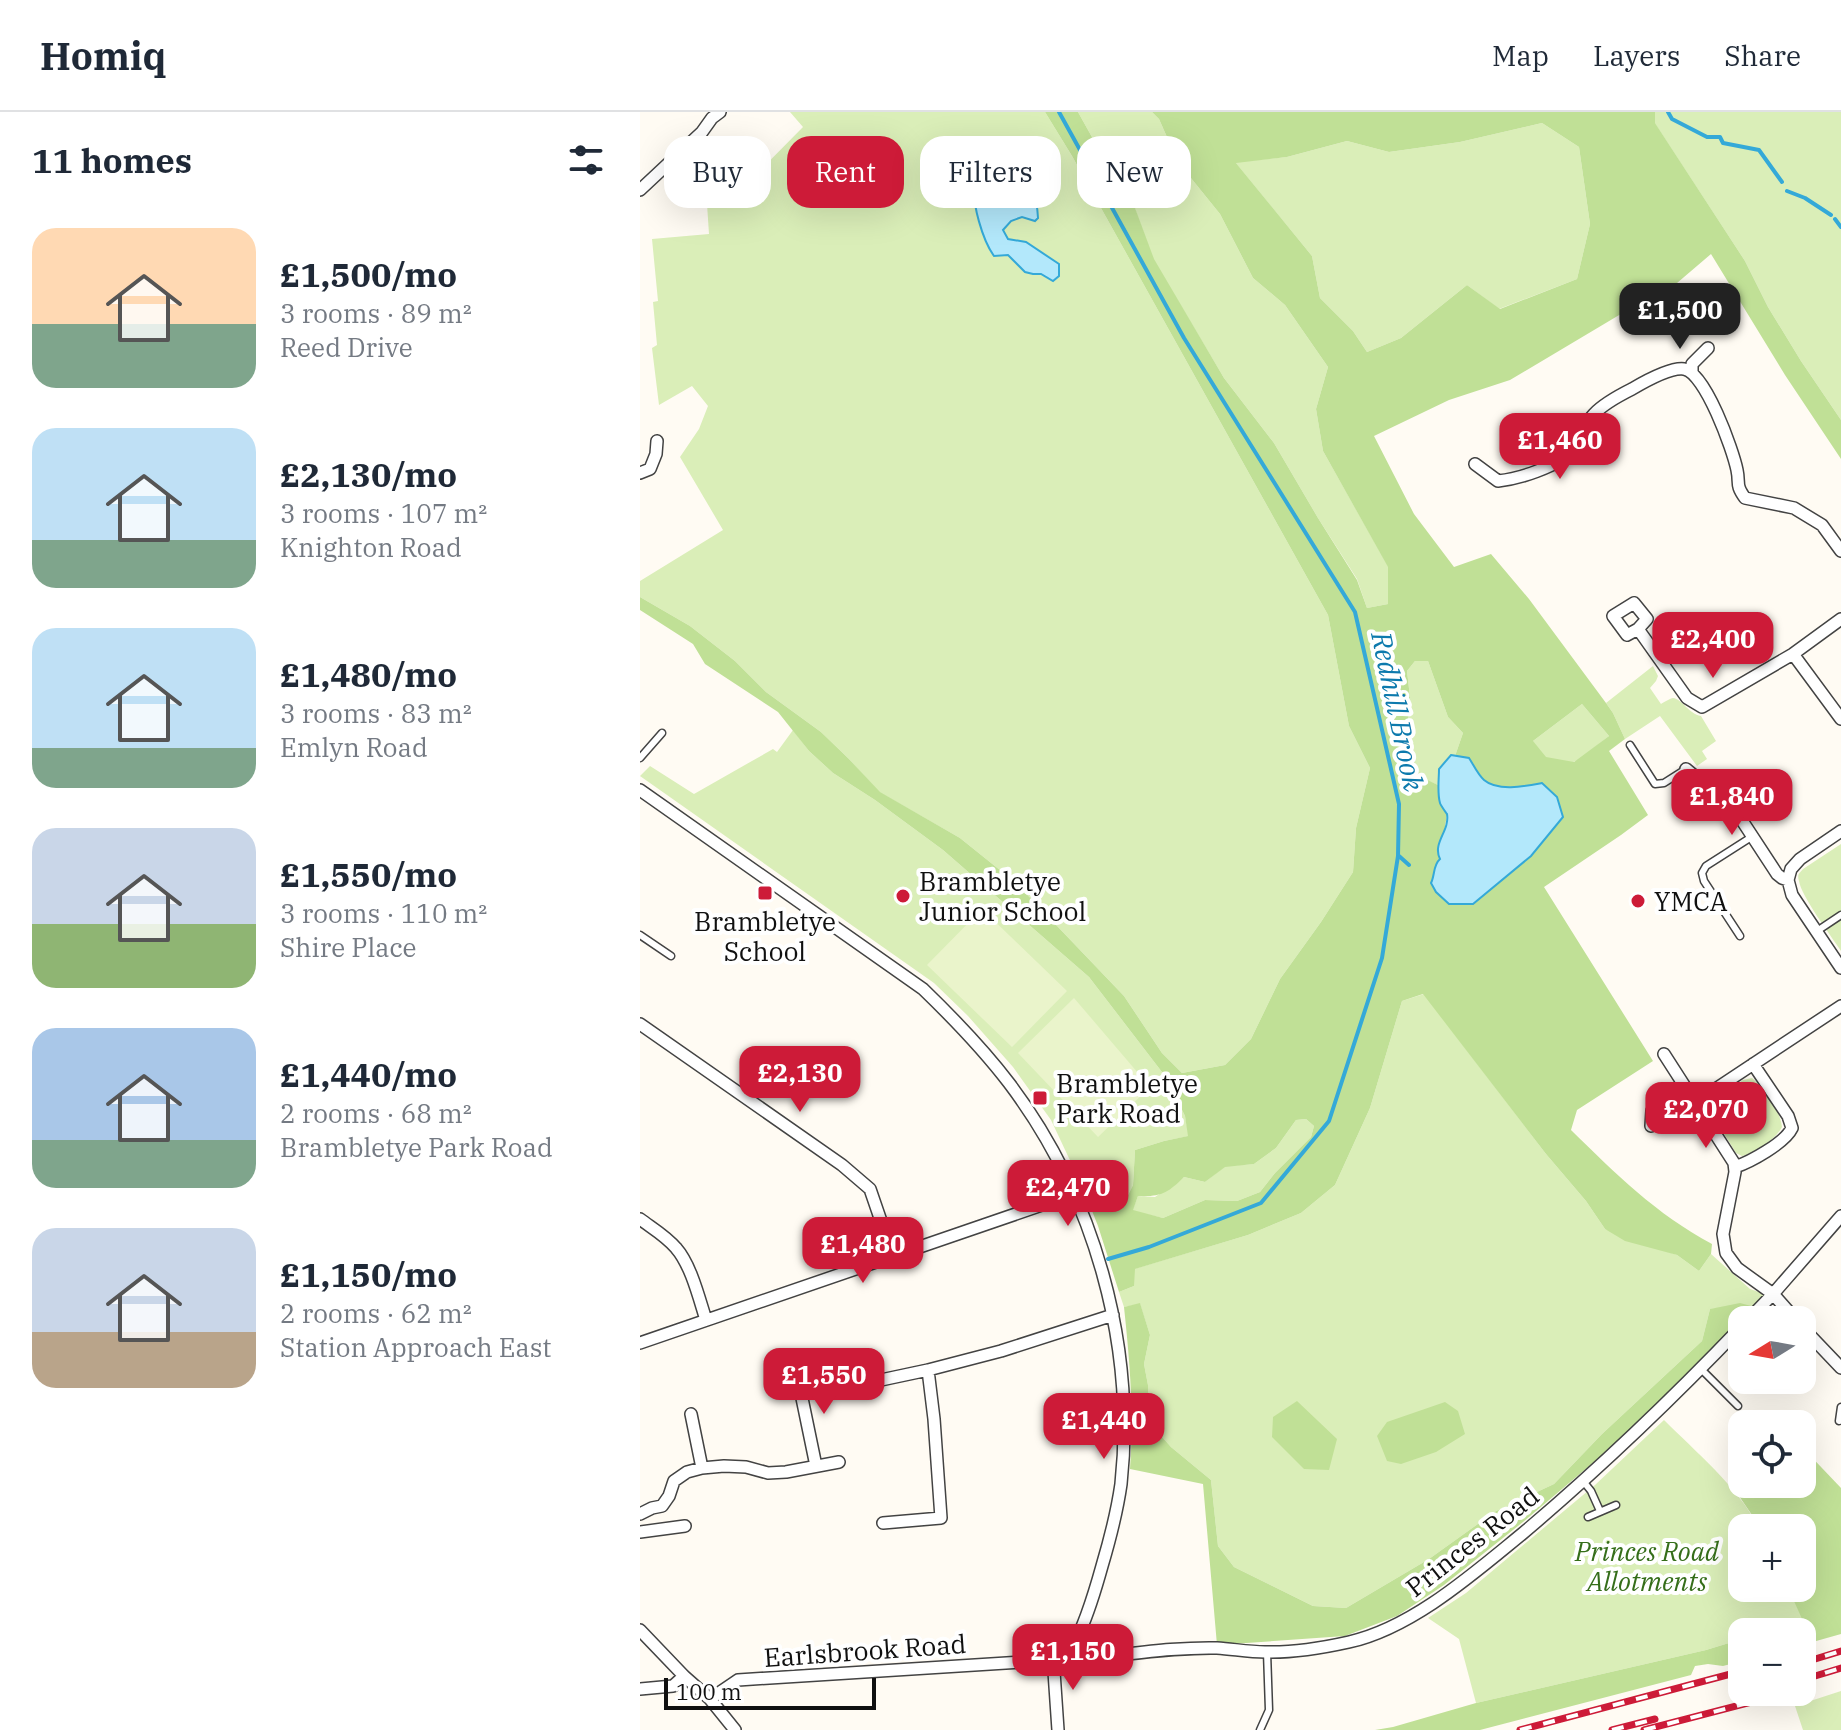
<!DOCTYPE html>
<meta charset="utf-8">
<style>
:root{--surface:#fff;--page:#f2f2f3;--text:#1f2937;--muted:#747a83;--line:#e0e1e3;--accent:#cd1b38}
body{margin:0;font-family:"IBM Plex Serif",serif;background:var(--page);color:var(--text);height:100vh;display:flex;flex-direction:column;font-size:30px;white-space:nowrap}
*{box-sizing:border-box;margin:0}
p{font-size:26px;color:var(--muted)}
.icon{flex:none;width:44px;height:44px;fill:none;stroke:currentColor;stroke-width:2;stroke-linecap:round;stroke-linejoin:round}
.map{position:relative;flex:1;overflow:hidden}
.drawer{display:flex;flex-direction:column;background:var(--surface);width:640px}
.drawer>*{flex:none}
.hud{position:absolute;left:24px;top:24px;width:760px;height:72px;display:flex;gap:16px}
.needle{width:52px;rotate:259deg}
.fabs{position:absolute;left:1088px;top:1194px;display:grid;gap:16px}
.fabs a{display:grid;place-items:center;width:88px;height:88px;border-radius:16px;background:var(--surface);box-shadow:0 8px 32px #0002;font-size:40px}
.scale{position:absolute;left:24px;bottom:20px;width:212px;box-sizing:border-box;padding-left:8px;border:4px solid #101010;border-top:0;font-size:22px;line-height:28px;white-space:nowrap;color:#101010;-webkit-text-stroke:6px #fff;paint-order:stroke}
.price{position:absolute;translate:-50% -68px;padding:0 18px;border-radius:16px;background:var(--accent);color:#fff;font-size:26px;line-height:52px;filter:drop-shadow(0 2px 4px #0008)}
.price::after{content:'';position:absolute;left:50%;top:48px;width:24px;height:18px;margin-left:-12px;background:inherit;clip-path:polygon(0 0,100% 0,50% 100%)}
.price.active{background:#222;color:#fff}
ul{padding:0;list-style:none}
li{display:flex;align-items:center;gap:24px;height:200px;padding:0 32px}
li span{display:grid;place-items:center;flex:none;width:224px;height:160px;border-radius:24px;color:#555}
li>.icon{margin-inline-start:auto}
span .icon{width:96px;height:96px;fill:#fffc;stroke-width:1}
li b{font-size:34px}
h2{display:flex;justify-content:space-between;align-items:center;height:96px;padding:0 32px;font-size:34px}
.chip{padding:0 28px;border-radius:24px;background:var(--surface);box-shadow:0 8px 32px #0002;font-size:28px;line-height:72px}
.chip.active{background:var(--accent);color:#fff}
header{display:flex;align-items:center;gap:48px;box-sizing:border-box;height:112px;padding:0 40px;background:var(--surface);border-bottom:2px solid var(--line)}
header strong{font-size:38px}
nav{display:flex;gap:44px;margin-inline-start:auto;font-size:28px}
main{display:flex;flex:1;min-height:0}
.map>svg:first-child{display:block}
.green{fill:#daeeb8}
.forest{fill:#c0e096;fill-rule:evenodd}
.pitch{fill:#eaf4cb}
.water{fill:#b3e8fb;stroke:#34a9d8;stroke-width:2}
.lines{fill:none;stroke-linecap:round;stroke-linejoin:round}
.stream{stroke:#34a9d8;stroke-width:4}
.service-casing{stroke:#434343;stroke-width:9}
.minor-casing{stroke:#434343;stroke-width:14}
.service{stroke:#fff;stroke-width:6}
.minor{stroke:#fff;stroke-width:11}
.rail-casing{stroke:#cd1b38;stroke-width:7}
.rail{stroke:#fff;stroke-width:4;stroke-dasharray:12;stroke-linecap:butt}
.poi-dot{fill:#cd1b38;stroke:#fff;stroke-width:3}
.labels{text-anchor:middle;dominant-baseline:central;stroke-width:8;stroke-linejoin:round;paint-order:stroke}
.poi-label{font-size:26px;fill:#101010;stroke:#fff;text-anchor:start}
.street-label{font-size:26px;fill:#101010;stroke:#fff}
.park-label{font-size:26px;font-style:italic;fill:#356e1a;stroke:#fff}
.water-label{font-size:28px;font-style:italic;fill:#0d7aad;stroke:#fff}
</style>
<header>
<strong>Homiq</strong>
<nav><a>Map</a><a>Layers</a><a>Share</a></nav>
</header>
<main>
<section class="drawer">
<h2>11 homes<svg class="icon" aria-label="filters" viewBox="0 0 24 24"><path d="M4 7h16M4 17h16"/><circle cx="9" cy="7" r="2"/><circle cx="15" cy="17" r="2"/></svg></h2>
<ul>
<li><span style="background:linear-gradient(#ffd9b3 60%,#7fa58c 0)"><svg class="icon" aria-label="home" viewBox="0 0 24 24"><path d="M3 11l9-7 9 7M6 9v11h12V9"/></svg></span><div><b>£1,500/mo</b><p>3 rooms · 89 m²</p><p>Reed Drive</p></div></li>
<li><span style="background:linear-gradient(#bfe0f5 70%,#7fa58c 0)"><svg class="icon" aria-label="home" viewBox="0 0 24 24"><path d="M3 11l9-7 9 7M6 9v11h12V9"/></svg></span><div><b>£2,130/mo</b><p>3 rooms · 107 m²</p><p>Knighton Road</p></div></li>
<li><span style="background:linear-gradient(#bfe0f5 75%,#7fa58c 0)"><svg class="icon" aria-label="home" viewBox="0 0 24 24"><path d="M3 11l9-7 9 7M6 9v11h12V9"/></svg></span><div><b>£1,480/mo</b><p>3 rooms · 83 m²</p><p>Emlyn Road</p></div></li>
<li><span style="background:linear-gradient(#c9d6e8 60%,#8fb573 0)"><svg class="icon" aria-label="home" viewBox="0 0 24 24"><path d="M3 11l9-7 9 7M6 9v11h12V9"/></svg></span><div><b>£1,550/mo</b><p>3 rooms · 110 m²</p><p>Shire Place</p></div></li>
<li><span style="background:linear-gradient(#a9c7e8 70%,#7fa58c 0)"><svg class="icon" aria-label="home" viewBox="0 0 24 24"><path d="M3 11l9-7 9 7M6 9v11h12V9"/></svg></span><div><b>£1,440/mo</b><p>2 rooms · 68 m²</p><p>Brambletye Park Road</p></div></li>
<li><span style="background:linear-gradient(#c9d6e8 65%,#b9a48a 0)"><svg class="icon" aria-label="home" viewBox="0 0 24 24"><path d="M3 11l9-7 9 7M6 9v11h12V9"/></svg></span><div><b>£1,150/mo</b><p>2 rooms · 62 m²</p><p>Station Approach East</p></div></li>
</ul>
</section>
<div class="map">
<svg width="1201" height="1618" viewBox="0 0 1201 1618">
<rect width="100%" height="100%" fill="#fffbf3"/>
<!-- green -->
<path class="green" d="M150 0H405L432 44 688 503 709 614 730 656 716 716 713 760 681 810 640 867 611 927 585 953 542 961 522 941 484 884 376 771 320 726 239 680 208 646 181 620 126 580 95 549 50 514 0 485V469L83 418 40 345 59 317 68 294 52 274 19 293 12 236 17 233 13 190 18 189 12 127 69 122 67 92 95 84 163 15Z
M438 0H512L519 7 538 50 580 102 613 166 645 193 688 255 676 297 683 339 748 454V492L727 496 717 467 678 406 634 331 584 266 513 147 485 69 462 43Z
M1015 0H1201V308L1161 249 1128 195 1105 149 1014 10Z
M902 11 939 35 950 112 937 167 859 197 827 173 761 226 727 240 713 219 680 186 672 144 595 50 647 45 707 29 749 40 820 30Z
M775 549H788L808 605 823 621 815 644 811 643C800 653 799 660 800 674L781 666 764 624 771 594 767 559Z
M1013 554 1018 564 1016 569 1010 576 1021 592C1022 591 1031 586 1033 586 1042 587 1049 602 1061 604L1076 629 1062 639 1067 647 1057 654 1020 604 985 627 973 601 966 591Z
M942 592 969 624 940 647 877 676 850 671 893 629Z
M153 618 169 639 193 661 235 688 303 738 449 865 525 964 545 1004 549 1024 524 1029 495 1038 493 1073 487 1085 463 1090 450 1072 443 1076 411 1008 373 955 328 904 294 871 0 664 10 654 54 682 133 637 137 640Z
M1201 732V839C1192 825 1161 784 1159 769 1157 762 1159 762 1163 757Z
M784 882 906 1042 946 1089 965 1117 1037 1143 1059 1159 1071 1142 1110 1177 1125 1182 1115 1195 1070 1197 1062 1229 962 1322 914 1372 856 1399 789 1447 706 1496 673 1494 594 1455 578 1434 571 1368 531 1335 508 1309V1273L504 1252 510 1223 500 1192 484 1195 479 1180 494 1174V1157L608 1123 661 1101 695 1073 730 996 762 889Z
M1112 966C1125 977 1140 998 1142 1015 1136 1027 1116 1041 1102 1044L1096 1041 1070 999 1069 993 1103 968Z
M666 1007 674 1014 671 1025 635 1061 620 1080 597 1089 565 1088 523 1106 492 1099 498 1084 515 1085 544 1065 565 1070 585 1054 614 1052 636 1036 656 1008Z
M1024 1308C1056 1340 1099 1376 1119 1416H1102V1476H1148L1164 1509 1126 1520H1102V1527L1066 1538 836 1591 819 1527 788 1506 826 1481 955 1373Z
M1201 1579V1618H1163L1155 1594Z"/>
<!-- forest -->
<path class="forest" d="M405 0H438L462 43 485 69 514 147 584 266 634 331 678 406 717 468 727 496 748 492V455L683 339 676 297 688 255 645 193 613 166 580 102 538 50 519 7 512 0H1015V11L1105 149 1128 195 1161 249 1201 308V347L1145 263 1071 142 1030 177 996 193 870 268 809 288 734 324 774 402 814 455 851 442 889 487 966 591 973 601 985 627 969 639 1008 703 981 723 904 775 1013 949 937 998 931 1018C976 1062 1016 1102 1072 1132L1071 1142 1059 1159 1037 1143 985 1129 965 1117 946 1089 906 1042 783 882 762 889 730 996 695 1073 661 1101 608 1123 495 1157 494 1174 479 1180 458 1114 443 1076 450 1072 463 1090 487 1085 493 1073 495 1038 524 1029 548 1024 545 1004 525 964 449 865 303 738 235 688 193 661 169 639 138 600 65 552 53 532 0 498V485L50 514 95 549 126 580 181 620 208 646 240 680 320 726 376 771 484 884 522 941 542 961 585 953 611 927 640 867 681 810 713 760 716 716 730 656 709 614 688 503 432 44ZM902 11 939 35 950 112 937 167 860 197 827 173 761 226 727 240 713 219 680 186 672 144 596 51 647 45 707 29 749 40 820 30ZM775 549H788L808 605 823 621 815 644 829 646C833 652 838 663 844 668 858 680 886 674 902 671L917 685 923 705 891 744 833 791 796 780 791 772C795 763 793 753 800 747V728L804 721 807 702 800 690V674L781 665 764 624 771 594 767 559ZM942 592 969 624 934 650 906 645 893 629ZM666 1007 674 1014 671 1025 635 1061 620 1080 597 1089 565 1088 523 1106 493 1098 498 1084C521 1085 528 1081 544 1065L565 1070 585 1055 614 1052 636 1036 656 1008Z
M500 1191 510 1223 504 1252 508 1273V1309L531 1335 571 1368 578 1434 594 1455 673 1494 706 1496 789 1447 856 1399 914 1372 962 1322 1062 1229 1070 1197 1100 1191 1115 1195 1055 1256 961 1344 883 1410 804 1473 757 1504 705 1524 577 1533 563 1372 490 1357C494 1299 490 1252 484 1195Z
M657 1289 697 1327 689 1358 664 1357 632 1325 633 1305Z
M805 1290 818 1299 825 1322 796 1340 761 1352 747 1349 737 1324 747 1310Z
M1162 1335 1201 1376V1522L1162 1533V1520H1126L1163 1509 1148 1476H1162V1416H1119L1112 1403 1099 1384 1112 1372H1162Z
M1102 1527V1549L1083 1554 1068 1552 1055 1554 1051 1563 840 1618H735L753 1615 836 1591 1066 1538Z"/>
<!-- pitch -->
<path class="pitch" d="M342 797 427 879 372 935 287 853Z
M434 886 510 975 458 1025 378 941Z"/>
<!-- water -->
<path class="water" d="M376 66C395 70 397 89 398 106L395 109 382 105 371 109 363 118 368 127 386 130 419 152V164L413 169 401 162H393L385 160 368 143 354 144C343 129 331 90 335 72L348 67Z
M811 643 829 646C833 652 838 663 844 668 858 680 886 674 902 671L917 685 923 705 891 744 833 792H809L796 780 791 771C795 763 793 753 800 747 792 731 810 719 807 702 806 701 800 692 800 691 797 681 799 667 799 657Z"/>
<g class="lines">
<!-- stream -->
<path class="stream" d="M419 0 544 226 715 500 759 692 758 744 742 846 689 1009 621 1091 509 1135 468 1147
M1028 0 1032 7 1067 25H1080L1083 31 1119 38 1142 70
M1147 79 1165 86 1191 103
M1195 107 1201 115
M759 744 769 753"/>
<!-- service casing -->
<g class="service-casing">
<path id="service" d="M990 633 1015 672 1024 671 1046 657
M0 646 22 621
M1177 819 1201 803
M0 823 31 844
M1100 824 1064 769 1062 761 1066 754 1113 724
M1061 1257 1098 1294
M1199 1309 1201 1295
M943 1369 951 1379 960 1399
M948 1405 976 1393
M620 1618 629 1598 627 1540"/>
</g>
<!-- minor casing -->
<g class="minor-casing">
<path id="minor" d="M0 78 62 20 72 6 80 0
M1052 260V252L1068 236
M835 352 858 369C885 366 909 355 934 342 944 305 958 294 992 277 1004 270 1030 255 1044 257 1065 260 1093 338 1097 358 1100 372 1095 372 1105 386L1154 396 1182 413 1201 439
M0 361 10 357 16 342 17 329
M998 517 1007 507 994 491 973 504 987 523 998 517 1047 586 1062 595 1153 542 1201 507
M1153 542 1201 607
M1046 657 1058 667 1075 694 1101 707 1137 762 1142 766 1148 768
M0 678 283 877C313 906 343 937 369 971 454 1083 496 1232 481 1372 477 1400 470 1427 462 1454 457 1472 439 1536 424 1543 415 1548 393 1548 382 1550L98 1568 70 1587
M1201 719 1160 747 1151 757 1148 768 1152 783 1201 856
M0 912 202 1053 230 1077 253 1144
M1024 942 1094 1051 1095 1060 1083 1122 1086 1141 1097 1156 1133 1182 1156 1208
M1056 990 1201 894
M1011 1014 1012 999 1047 976
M1095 1055C1110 1050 1145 1031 1152 1016L1148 1004 1113 952
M0 1107C12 1116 26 1124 36 1136 51 1153 59 1186 66 1208
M1108 1208 1133 1182 1201 1104
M1162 1215 1201 1256
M0 1231 434 1082
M157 1262 176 1354
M241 1268 288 1258
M51 1302 62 1356
M0 1402 12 1396 22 1394 29 1384 34 1369 47 1360 62 1356 84 1354 106 1355 128 1361 146 1360 199 1350
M243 1411 301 1406 294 1307 288 1258 361 1239 473 1203
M0 1420 45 1414
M0 1518 44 1564 70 1587 95 1618
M432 1535 450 1546C492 1542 535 1535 577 1536 593 1537 609 1540 625 1540 652 1541 682 1536 709 1530 772 1516 833 1462 882 1422 959 1357 1032 1287 1102 1214
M413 1545 418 1618
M0 1577 33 1574 44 1564"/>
</g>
<!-- service -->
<use href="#service" class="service"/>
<!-- minor -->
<use href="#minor" class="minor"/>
<!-- rail casing -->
<g class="rail-casing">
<path id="rail" d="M1162 1551 1201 1539
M1162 1568 1201 1556
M880 1618 1102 1559
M972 1618 1015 1607
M1004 1618 1150 1580"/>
</g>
<!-- rail -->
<use href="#rail" class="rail"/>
</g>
<!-- markers -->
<g class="poi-dot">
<rect x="117" y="773" width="16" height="16" rx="4"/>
<circle cx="263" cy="784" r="8"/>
<circle cx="998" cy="789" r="8"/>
<rect x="392" y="978" width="16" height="16" rx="4"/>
</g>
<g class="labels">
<!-- poi labels -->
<g class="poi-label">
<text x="279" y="769">Brambletye<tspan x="279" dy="30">Junior School</tspan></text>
<text x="1014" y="789">YMCA</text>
<text x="125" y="809" text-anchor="middle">Brambletye<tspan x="125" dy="30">School</tspan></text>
<text x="416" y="971">Brambletye<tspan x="416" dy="30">Park Road</tspan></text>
</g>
<!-- street labels -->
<g class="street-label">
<text transform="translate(832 1429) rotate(-38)">Princes Road</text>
<text transform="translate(225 1538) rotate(-4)">Earlsbrook Road</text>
</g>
<!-- park labels -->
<g class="park-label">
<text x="1007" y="1439">Princes Road<tspan x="1007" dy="30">Allotments</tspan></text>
</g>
<!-- water labels -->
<g class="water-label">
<text transform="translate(758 599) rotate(78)">Redhill Brook</text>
</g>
</g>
</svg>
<div class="fabs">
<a><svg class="needle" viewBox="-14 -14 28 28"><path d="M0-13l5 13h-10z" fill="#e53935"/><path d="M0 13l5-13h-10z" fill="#747a83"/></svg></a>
<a><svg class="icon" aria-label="locate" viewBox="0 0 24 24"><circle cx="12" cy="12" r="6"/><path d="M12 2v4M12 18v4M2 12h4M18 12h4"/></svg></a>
<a>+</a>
<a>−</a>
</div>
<div class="scale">100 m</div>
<b class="price active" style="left:1040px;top:239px">£1,500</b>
<b class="price" style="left:920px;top:369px">£1,460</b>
<b class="price" style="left:1073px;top:568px">£2,400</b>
<b class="price" style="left:1092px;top:725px">£1,840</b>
<b class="price" style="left:160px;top:1002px">£2,130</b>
<b class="price" style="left:1066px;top:1038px">£2,070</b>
<b class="price" style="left:428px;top:1116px">£2,470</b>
<b class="price" style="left:223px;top:1173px">£1,480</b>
<b class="price" style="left:184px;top:1304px">£1,550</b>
<b class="price" style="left:464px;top:1349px">£1,440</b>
<b class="price" style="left:433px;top:1580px">£1,150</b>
<div class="hud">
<a class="chip">Buy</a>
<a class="chip active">Rent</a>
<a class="chip">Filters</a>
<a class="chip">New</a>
</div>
</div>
</main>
